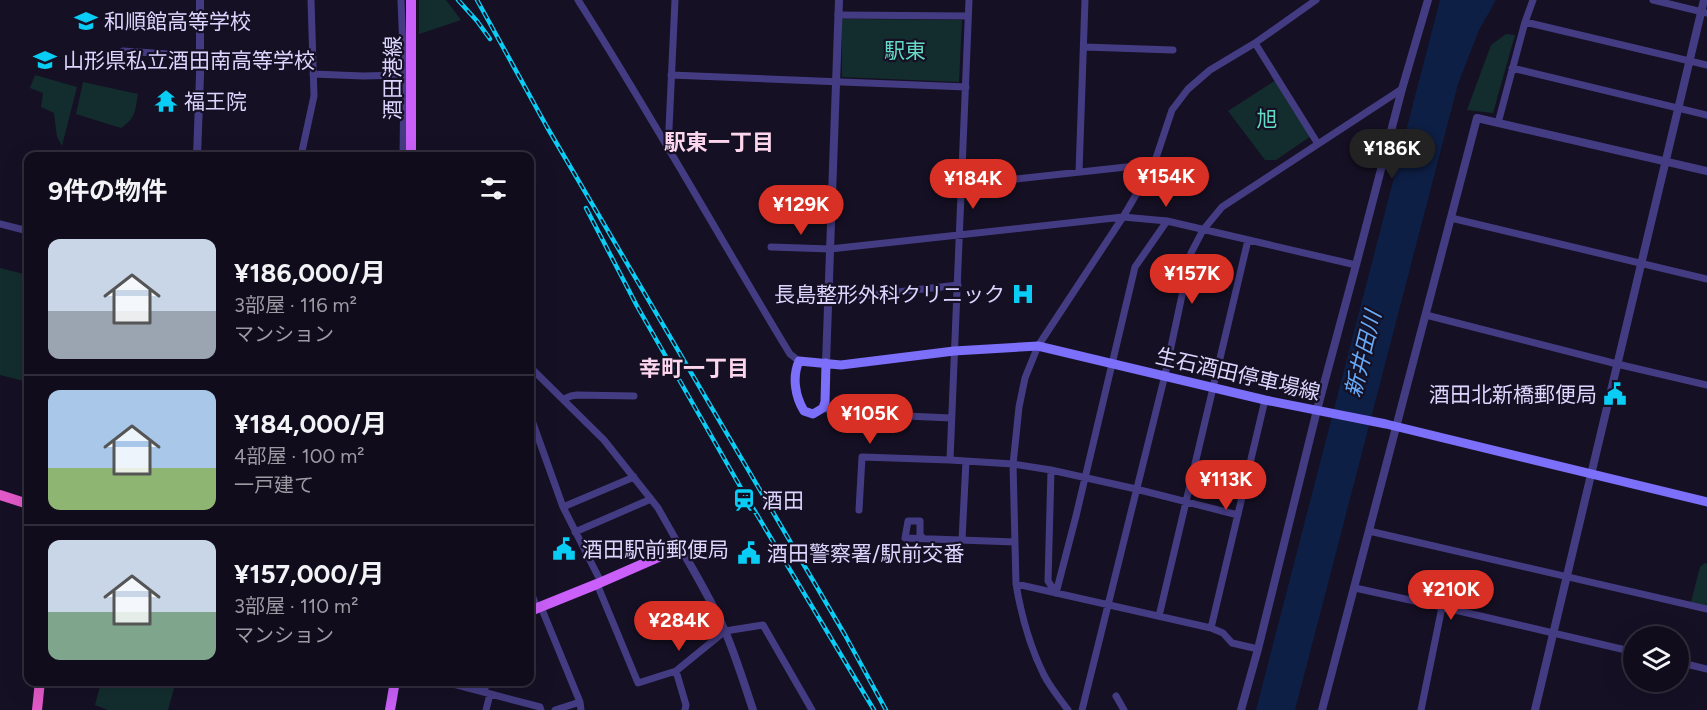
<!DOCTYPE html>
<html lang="ja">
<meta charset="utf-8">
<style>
:root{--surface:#100c1b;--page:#191524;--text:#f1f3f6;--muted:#9c9ba3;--line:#302c3a;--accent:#d93025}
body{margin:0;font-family:Figtree,"Noto Sans JP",sans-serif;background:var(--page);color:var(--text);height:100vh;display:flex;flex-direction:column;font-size:22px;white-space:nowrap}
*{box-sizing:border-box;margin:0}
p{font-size:20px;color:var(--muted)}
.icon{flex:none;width:33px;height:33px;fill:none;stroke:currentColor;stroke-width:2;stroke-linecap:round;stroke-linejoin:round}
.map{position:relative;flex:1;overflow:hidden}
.side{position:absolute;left:24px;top:152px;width:510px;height:534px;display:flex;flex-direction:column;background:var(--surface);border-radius:12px;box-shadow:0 6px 24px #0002,0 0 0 2px var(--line)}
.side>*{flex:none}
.buttons{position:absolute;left:1623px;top:626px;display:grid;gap:12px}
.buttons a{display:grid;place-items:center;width:66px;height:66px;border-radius:50%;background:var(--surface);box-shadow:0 6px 24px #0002,0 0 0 2px var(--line);font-size:30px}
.price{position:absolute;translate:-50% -51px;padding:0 14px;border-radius:21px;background:var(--accent);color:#fff;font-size:20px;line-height:39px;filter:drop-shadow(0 2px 3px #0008)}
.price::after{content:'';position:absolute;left:50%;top:36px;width:18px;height:14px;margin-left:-9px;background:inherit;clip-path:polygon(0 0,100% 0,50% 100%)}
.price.active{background:#222;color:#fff}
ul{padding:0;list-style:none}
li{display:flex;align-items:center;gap:18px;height:150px;padding:0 24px}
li+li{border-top:2px solid var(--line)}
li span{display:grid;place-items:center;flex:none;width:168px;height:120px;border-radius:12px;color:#555}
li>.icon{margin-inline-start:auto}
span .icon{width:72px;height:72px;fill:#fffc;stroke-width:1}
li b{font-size:26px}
h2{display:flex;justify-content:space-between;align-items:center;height:72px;padding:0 24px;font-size:26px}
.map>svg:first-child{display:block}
.green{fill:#132d2e}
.water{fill:#0e1f45}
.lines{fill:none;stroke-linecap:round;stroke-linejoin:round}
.minor{stroke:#443c82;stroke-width:7}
.tertiary{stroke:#443c82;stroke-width:8}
.secondary{stroke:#7c6ffa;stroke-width:9}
.primary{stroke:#ca60f9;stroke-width:10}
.trunk{stroke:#e25ac8;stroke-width:10}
.rail-casing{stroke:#09cdf5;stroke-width:4.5}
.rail{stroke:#151024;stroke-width:2;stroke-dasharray:7;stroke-linecap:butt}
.labels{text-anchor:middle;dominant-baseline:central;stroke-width:4.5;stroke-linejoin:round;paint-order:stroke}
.poi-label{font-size:21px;fill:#dcd5fd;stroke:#151024;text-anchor:start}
.park-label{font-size:21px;fill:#63dbc5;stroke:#151024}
.street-label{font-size:21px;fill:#dcd5fd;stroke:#151024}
.neighbourhood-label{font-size:22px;font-weight:bold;fill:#fdd6ed;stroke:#151024}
.water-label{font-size:22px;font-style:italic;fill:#67abf9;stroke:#151024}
</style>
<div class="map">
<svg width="1707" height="710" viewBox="0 0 1707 710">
<rect width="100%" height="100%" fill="#151024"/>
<!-- green -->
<path class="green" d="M419 0H446L461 20 419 34Z
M842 19 962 20 959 82 842 77Z
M1506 34 1515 35 1493 113 1467 110 1491 45Z
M35 75 77 87 62 146 57 137 54 113 41 107 43 93 30 88Z
M1276 80 1311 136 1276 160H1265L1228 111Z
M83 82 138 94C135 111 136 118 121 128L76 114Z
M0 268 28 275V382L0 375Z
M1705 563 1707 564V608L1694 605 1691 602 1700 567Z
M89 681H176L168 710H108L95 705 100 686Z"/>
<!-- water -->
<path class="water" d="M1440 0H1496L1479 30 1458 84 1295 710H1256Z"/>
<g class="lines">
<!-- minor -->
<path class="minor" d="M401 0 404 75 403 156
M578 0C652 116 719 237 790 354L799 361
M969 0 950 460 1013 464 1051 470 1136 489 1238 515
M1653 0 1707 13
M838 15 968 16
M1525 22 1707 65
M1255 43 1318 144
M1084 47 1173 50
M123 51 200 56
M1512 68 1707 115
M313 74 363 76 404 75
M671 75 966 87
M1498 123 1525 22 1533 0
M668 150 675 0
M301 156 314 96 311 0
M1079 172 1085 0
M962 185 1154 164
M1451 218 1707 279
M0 224 28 231
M771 247 830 249 1123 217 1167 221 1356 265
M828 300 958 285
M1426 315 1617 364 1707 385
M530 367 604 440 658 508 679 545
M564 399 571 396 577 395 634 396
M823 408 839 413 951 418
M530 415 563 507 601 582
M1051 470 1048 581 1056 593 1076 516 1135 267 1167 221
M563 507 634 477
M859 510 862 457 950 460
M1369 531 1707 609
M575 532 651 499
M923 538 920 535V521H908L905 538 1015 542
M962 540 966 461
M597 584 638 683 676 671 725 631 763 625 812 710
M1016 584 1211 628 1223 633 1232 643 1258 649
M1355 588 1442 607 1634 652
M530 590 537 608
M541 607 580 702 581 710
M1159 616 1248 240
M1211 628 1265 400
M1678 662 1707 669
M676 671 686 705 685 710
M442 681 540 707 541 710
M484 692 487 681
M1116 696 1124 710
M486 710 490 694
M555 710 580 702
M1068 710C1060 699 1050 687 1044 675 1030 647 1021 614 1016 584L1013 464 1016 436 1019 407 1025 378 1038 346 1123 217 1154 164 1172 110 1188 89 1210 70 1255 43 1316 0
M1082 710 1165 375 1191 253 1203 230 1222 207 1402 89
M1421 710 1442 607"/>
<!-- tertiary -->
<path class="tertiary" d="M197 156 200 75V0
M826 363 839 0
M679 545C695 573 712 601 725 631 736 657 744 683 753 710
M1241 710 1258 649 1317 410 1356 265 1402 89 1428 0
M1322 710 1477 118 1707 171
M1535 710 1704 0"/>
<!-- secondary -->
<path class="secondary" d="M826 363 825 402 823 408 813 414 804 411C795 396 792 377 799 361L841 365 954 351 1038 346 1265 400 1386 424 1707 502"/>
<!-- primary -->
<path class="primary" d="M411 0V156
M530 611 597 584 661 556 679 545
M390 710 395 681"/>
<!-- trunk -->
<path class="trunk" d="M0 495 28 504
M37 710 40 681"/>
<!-- rail casing -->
<g class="rail-casing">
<path id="rail" d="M458 0 477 21 490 39
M477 0 547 127 845 635 886 710
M586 208 637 306 741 488 874 710"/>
</g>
<!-- rail -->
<use href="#rail" class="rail"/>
</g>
<!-- icons -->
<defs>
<g id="school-bare" transform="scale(1.8)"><path d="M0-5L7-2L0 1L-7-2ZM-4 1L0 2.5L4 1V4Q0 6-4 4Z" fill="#09cdf5" stroke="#151024" stroke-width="2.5" paint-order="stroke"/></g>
<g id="temple-bare" transform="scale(1.8)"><path d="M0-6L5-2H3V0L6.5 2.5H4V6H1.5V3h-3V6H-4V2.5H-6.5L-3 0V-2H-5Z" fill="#09cdf5" stroke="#151024" stroke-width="2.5" paint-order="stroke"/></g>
<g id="hospital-bare" transform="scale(1.8)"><path d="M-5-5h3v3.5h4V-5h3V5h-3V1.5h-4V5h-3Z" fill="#09cdf5" stroke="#151024" stroke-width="2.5" paint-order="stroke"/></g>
<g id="civic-bare" transform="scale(1.8)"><path d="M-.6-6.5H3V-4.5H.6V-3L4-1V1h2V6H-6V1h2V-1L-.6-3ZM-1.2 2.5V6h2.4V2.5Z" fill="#09cdf5" stroke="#151024" stroke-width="2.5" paint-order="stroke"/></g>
<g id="station-bare" transform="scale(1.8)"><path d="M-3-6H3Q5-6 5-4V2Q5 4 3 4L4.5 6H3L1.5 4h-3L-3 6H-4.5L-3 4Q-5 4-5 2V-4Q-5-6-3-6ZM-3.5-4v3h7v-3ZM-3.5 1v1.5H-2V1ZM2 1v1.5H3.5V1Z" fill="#09cdf5" stroke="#151024" stroke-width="2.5" paint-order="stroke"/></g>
</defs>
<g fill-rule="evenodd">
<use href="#school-bare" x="86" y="21"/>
<use href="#school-bare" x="45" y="60"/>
<use href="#temple-bare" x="166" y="101"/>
<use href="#hospital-bare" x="1023" y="294"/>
<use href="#civic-bare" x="1615" y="394"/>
<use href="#station-bare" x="744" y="500"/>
<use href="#civic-bare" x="564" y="549"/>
<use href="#civic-bare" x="749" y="553"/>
</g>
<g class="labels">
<!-- poi labels -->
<g class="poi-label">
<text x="104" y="21">和順館高等学校</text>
<text x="63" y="60">山形県私立酒田南高等学校</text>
<text x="184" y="101">福王院</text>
<text x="1005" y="294" text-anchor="end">長島整形外科クリニック</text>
<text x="1597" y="394" text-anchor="end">酒田北新橋郵便局</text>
<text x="762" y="500">酒田</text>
<text x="582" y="549">酒田駅前郵便局</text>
<text x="767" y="553">酒田警察署/駅前交番</text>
</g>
<!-- park labels -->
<g class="park-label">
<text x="905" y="50">駅東</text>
<text x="1267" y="118">旭</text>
</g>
<!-- street labels -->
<g class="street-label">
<text transform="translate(392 78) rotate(-90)">酒田港線</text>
<text transform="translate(1238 374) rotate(13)">生石酒田停車場線</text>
</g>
<!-- neighbourhood labels -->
<g class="neighbourhood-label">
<text x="719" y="142">駅東一丁目</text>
<text x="694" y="368">幸町一丁目</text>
</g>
<!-- water labels -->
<g class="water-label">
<text transform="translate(1363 354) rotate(-76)">新井田川</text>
</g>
</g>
</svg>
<div class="buttons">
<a><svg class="icon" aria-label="layers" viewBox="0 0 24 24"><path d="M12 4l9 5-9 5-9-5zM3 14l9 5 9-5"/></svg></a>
</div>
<b class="price active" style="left:1392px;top:180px">¥186K</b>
<b class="price" style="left:1166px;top:208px">¥154K</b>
<b class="price" style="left:973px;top:210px">¥184K</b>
<b class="price" style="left:801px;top:236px">¥129K</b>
<b class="price" style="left:1192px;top:305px">¥157K</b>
<b class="price" style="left:870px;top:445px">¥105K</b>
<b class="price" style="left:1226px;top:511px">¥113K</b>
<b class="price" style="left:1451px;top:621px">¥210K</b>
<b class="price" style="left:679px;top:652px">¥284K</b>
<section class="side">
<h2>9件の物件<svg class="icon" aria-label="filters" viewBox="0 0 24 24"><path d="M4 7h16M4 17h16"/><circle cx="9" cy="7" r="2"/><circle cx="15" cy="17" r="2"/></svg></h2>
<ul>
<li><span style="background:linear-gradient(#c9d6e8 60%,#9aa5b1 0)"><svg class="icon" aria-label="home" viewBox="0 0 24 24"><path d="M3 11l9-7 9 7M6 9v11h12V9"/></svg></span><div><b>¥186,000/月</b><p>3部屋 · 116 m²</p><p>マンション</p></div></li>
<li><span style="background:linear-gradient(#a9c7e8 65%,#8fb573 0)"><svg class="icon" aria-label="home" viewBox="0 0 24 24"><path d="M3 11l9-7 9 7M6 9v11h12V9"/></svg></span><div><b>¥184,000/月</b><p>4部屋 · 100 m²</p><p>一戸建て</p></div></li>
<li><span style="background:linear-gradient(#c9d6e8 60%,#7fa58c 0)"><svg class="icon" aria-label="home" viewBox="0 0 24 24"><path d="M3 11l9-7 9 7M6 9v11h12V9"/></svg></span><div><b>¥157,000/月</b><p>3部屋 · 110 m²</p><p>マンション</p></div></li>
</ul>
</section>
</div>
